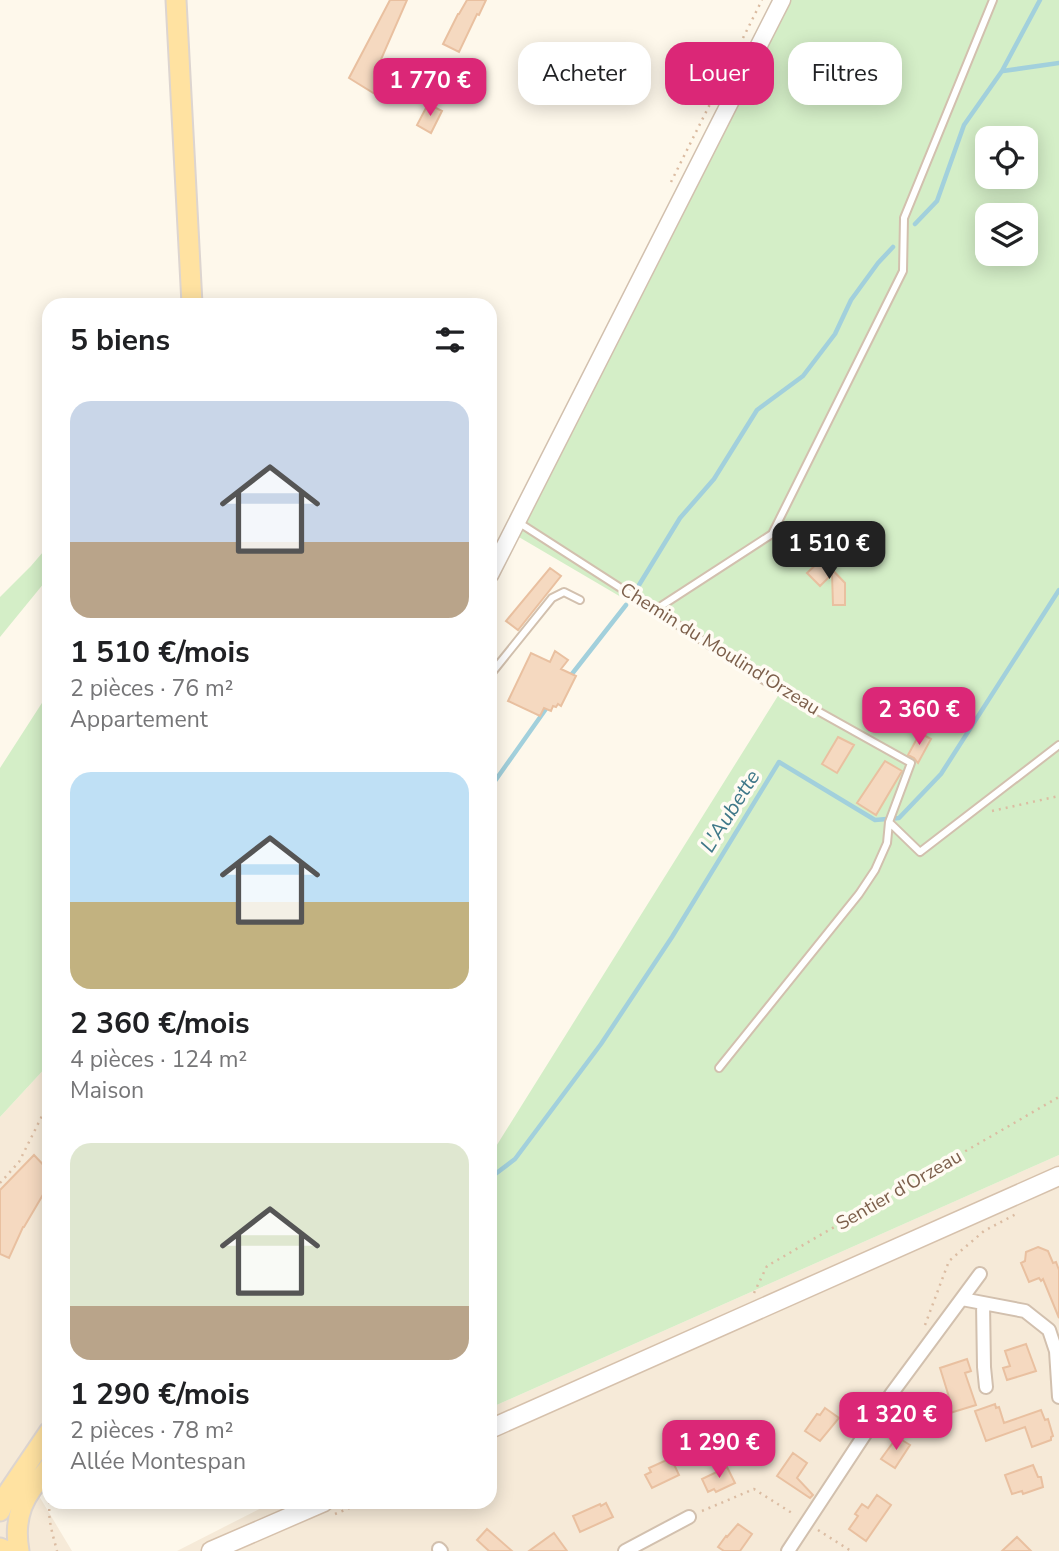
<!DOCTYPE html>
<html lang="fr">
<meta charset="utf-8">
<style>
:root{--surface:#fff;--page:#f6f6f6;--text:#202124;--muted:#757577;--accent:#db2777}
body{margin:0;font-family:"Nunito Sans",sans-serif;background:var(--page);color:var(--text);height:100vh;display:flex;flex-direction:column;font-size:26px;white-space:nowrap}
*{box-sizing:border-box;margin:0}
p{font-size:23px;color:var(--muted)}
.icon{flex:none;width:38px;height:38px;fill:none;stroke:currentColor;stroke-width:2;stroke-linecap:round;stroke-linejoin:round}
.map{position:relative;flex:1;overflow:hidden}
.side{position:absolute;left:42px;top:298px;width:455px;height:1211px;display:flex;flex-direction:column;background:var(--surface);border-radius:21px;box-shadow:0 4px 18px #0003}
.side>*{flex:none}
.banner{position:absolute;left:518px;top:42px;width:436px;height:63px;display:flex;gap:14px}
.buttons{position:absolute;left:975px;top:126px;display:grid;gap:14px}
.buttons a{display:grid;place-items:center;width:63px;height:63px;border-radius:14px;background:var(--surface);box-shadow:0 4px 18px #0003;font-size:35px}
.price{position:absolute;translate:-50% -60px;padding:0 16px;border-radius:14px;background:var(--accent);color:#fff;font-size:23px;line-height:46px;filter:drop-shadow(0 2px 4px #0008)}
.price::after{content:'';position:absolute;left:50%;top:42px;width:21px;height:16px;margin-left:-10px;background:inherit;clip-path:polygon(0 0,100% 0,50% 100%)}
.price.selected{background:#222;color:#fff}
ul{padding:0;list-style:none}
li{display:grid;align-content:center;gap:14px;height:371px;padding:0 28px}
li span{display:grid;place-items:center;height:217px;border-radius:21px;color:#555}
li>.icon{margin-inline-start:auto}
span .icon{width:126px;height:126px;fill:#fffc;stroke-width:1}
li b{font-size:30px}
h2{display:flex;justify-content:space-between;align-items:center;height:84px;padding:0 28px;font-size:30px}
.tag{padding:0 24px;border-radius:21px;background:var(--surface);box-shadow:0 4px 18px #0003;font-size:24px;line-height:63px}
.tag.selected{background:var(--accent);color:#fff}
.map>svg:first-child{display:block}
.residential{fill:#f6ead8}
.green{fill:#d4eec7;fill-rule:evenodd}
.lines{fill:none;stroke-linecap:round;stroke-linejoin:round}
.stream{stroke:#a2d0dc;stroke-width:4.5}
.building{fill:#f5d9c0;stroke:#e9c0a0;stroke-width:2}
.service-casing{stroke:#d2c0ae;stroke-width:10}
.minor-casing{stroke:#d2c0ae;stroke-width:16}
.tertiary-casing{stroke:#d2c0ae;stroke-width:19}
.secondary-casing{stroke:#d6c1ac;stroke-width:21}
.primary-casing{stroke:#ddd5d0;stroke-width:23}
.path{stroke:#dbbca2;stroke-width:2.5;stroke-dasharray:2 5;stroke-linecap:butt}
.service{stroke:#fff;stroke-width:6}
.minor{stroke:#fff;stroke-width:12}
.tertiary{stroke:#fff;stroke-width:16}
.secondary{stroke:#fff;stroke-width:18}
.primary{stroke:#ffe2a1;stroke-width:19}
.labels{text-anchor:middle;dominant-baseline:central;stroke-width:7;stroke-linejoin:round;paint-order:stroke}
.street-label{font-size:19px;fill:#7c5f4b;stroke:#fffbf3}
.water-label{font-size:21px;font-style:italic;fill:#3f7889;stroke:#fffbf3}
</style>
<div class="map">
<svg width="1059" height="1551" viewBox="0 0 1059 1551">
<rect width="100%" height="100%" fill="#fef8eb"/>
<!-- residential -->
<path class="residential" d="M49 1064V1415L21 1466 72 1551H0V1117Z
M1059 1155V1551H177L273 1502H490V1408Z"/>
<!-- green -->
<path class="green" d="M788 0H1059V1155L490 1408V1156L781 691 512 533ZM987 138H1026V177H987ZM987 215H1026V254H987Z
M49 545V577L0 637V597L31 566Z
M49 692V1064L0 1117V768Z"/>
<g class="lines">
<!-- stream -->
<path class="stream" d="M1003 71 1059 63
M915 224 937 201 964 125 1002 71 1040 0
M639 585 680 518 714 479 757 410 803 376 835 334 851 300 878 263 893 247
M568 679 626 605
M490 788 548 706
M490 1178 515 1159 601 1044 672 937 779 762 875 820 899 818 941 774 1059 590"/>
</g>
<!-- building -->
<path class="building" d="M390 0H407L375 73 397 87 388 102 349 78Z
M467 0H486L479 15 477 14 459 52 443 44 458 14H459Z
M428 104 442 111 431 133 417 125Z
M822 559 845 583V605H833L832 574 820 586 807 573Z
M550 568 561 576 518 630 506 621Z
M555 651 568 660 561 669 576 676 561 706 558 704 556 707 553 706 551 711 544 708 540 716 508 701 531 653 550 662Z
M920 733 931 739 918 763 914 758 908 755Z
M838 737 854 745 837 773 822 764Z
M885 761 902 771 876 815 857 803Z
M34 1155 49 1171V1196L44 1193 24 1227H23L9 1258 0 1254V1190Z
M1038 1247 1048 1251 1053 1263 1056 1262 1059 1270V1318L1043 1279 1041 1281 1039 1278 1029 1282 1021 1263 1025 1261 1026 1252Z
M1026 1344 1036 1371 1007 1380 1003 1368 1010 1366 1005 1351Z
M967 1359 971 1371 965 1373 976 1405 950 1413 945 1398 949 1397 940 1368Z
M995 1404 996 1408 999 1407 1004 1423 1041 1410 1045 1420 1048 1419 1053 1436 1051 1437V1440L1032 1447 1025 1427 986 1441 975 1411Z
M825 1408 839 1418 820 1441 805 1431 817 1414 820 1415Z
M897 1437 910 1445 895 1468 881 1459Z
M793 1453 807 1463 797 1478 813 1495 810 1498 777 1476Z
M671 1458 679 1475 652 1488 645 1475 651 1472 649 1468Z
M1033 1465 1038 1477H1041L1043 1487 1023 1494 1022 1491 1012 1494 1005 1475Z
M727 1467 735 1483 716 1492 714 1489 708 1492 702 1479Z
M877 1495 891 1505 866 1541 849 1529 858 1516 855 1514 862 1504 868 1508Z
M606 1503 613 1517 580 1532 573 1516 600 1504 601 1506Z
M738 1524 752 1534 740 1551H724L718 1547 726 1536 727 1537Z
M487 1529 512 1551H489L477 1540Z
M554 1533 567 1551H529Z
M1017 1537 1031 1551H1002Z"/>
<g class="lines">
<!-- service casing -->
<g class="service-casing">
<path id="service" d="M518 522 773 686 911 763 889 822 920 852 1059 745
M655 610 772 534 903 271 904 218 993 0
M490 675 552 598 564 592 580 600
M719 1068 859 894 875 870 887 843 889 822"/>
</g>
<!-- minor casing -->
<g class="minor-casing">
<path id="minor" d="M962 1299 1025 1311 1049 1330 1056 1351 1059 1397
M983 1303 984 1367 986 1387
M439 1549 441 1551
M625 1551 689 1517
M788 1551 892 1393 980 1274"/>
</g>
<!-- tertiary casing -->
<g class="tertiary-casing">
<path id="tertiary" d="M490 575 782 0"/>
</g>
<!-- secondary casing -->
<g class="secondary-casing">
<path id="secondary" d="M490 1429 1059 1176
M211 1551 324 1502"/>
</g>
<!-- primary casing -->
<g class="primary-casing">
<path id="primary" d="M176 0 192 304
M0 1511 9 1491 49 1432
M0 1548 7 1551
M19 1551C15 1529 18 1508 31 1490 36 1482 44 1475 49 1467"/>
</g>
<!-- path -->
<path class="path" d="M671 182 762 0
M992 811 1059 796
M0 1183 19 1162 49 1102
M754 1293 767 1266 1059 1097
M925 1325 949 1261 984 1231 1016 1214
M50 1502C47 1518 53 1535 57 1551
M702 1511 754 1489 795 1515
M335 1514 364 1502
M818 1530 851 1551"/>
<!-- service -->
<use href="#service" class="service"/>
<!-- minor -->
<use href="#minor" class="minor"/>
<!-- tertiary -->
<use href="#tertiary" class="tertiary"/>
<!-- secondary -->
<use href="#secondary" class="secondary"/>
<!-- primary -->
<use href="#primary" class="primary"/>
</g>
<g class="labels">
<!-- street labels -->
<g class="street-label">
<text transform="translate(720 649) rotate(32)">Chemin du Moulind'Orzeau</text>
<text transform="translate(899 1190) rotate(-30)">Sentier d'Orzeau</text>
</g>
<!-- water labels -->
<g class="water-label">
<text transform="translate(730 811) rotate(-58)">L'Aubette</text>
</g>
</g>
</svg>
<div class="buttons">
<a><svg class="icon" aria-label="locate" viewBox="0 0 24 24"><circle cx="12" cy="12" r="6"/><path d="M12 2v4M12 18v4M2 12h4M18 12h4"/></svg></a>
<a><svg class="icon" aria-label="layers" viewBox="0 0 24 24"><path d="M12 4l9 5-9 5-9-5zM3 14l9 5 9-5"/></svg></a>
</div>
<b class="price" style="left:430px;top:118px">1 770 €</b>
<b class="price selected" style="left:829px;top:581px">1 510 €</b>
<b class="price" style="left:919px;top:747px">2 360 €</b>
<b class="price" style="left:896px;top:1452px">1 320 €</b>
<b class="price" style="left:719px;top:1480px">1 290 €</b>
<div class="banner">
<a class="tag">Acheter</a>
<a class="tag selected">Louer</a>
<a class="tag">Filtres</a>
</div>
<section class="side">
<h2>5 biens<svg class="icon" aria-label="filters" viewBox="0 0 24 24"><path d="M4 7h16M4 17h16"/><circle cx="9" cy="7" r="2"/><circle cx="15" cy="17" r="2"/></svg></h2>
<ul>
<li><span style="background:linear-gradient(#c9d6e8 65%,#b9a48a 0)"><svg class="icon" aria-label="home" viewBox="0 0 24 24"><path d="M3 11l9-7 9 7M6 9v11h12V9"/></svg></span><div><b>1 510 €/mois</b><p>2 pièces · 76 m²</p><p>Appartement</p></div></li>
<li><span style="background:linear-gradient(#bfe0f5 60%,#c2b280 0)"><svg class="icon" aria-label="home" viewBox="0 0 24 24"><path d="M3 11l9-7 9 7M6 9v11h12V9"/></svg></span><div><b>2 360 €/mois</b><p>4 pièces · 124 m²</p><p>Maison</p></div></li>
<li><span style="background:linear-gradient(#dfe7d0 75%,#b9a48a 0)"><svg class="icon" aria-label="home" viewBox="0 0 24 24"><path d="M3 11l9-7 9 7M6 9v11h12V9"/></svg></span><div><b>1 290 €/mois</b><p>2 pièces · 78 m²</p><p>Allée Montespan</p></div></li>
</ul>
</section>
</div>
